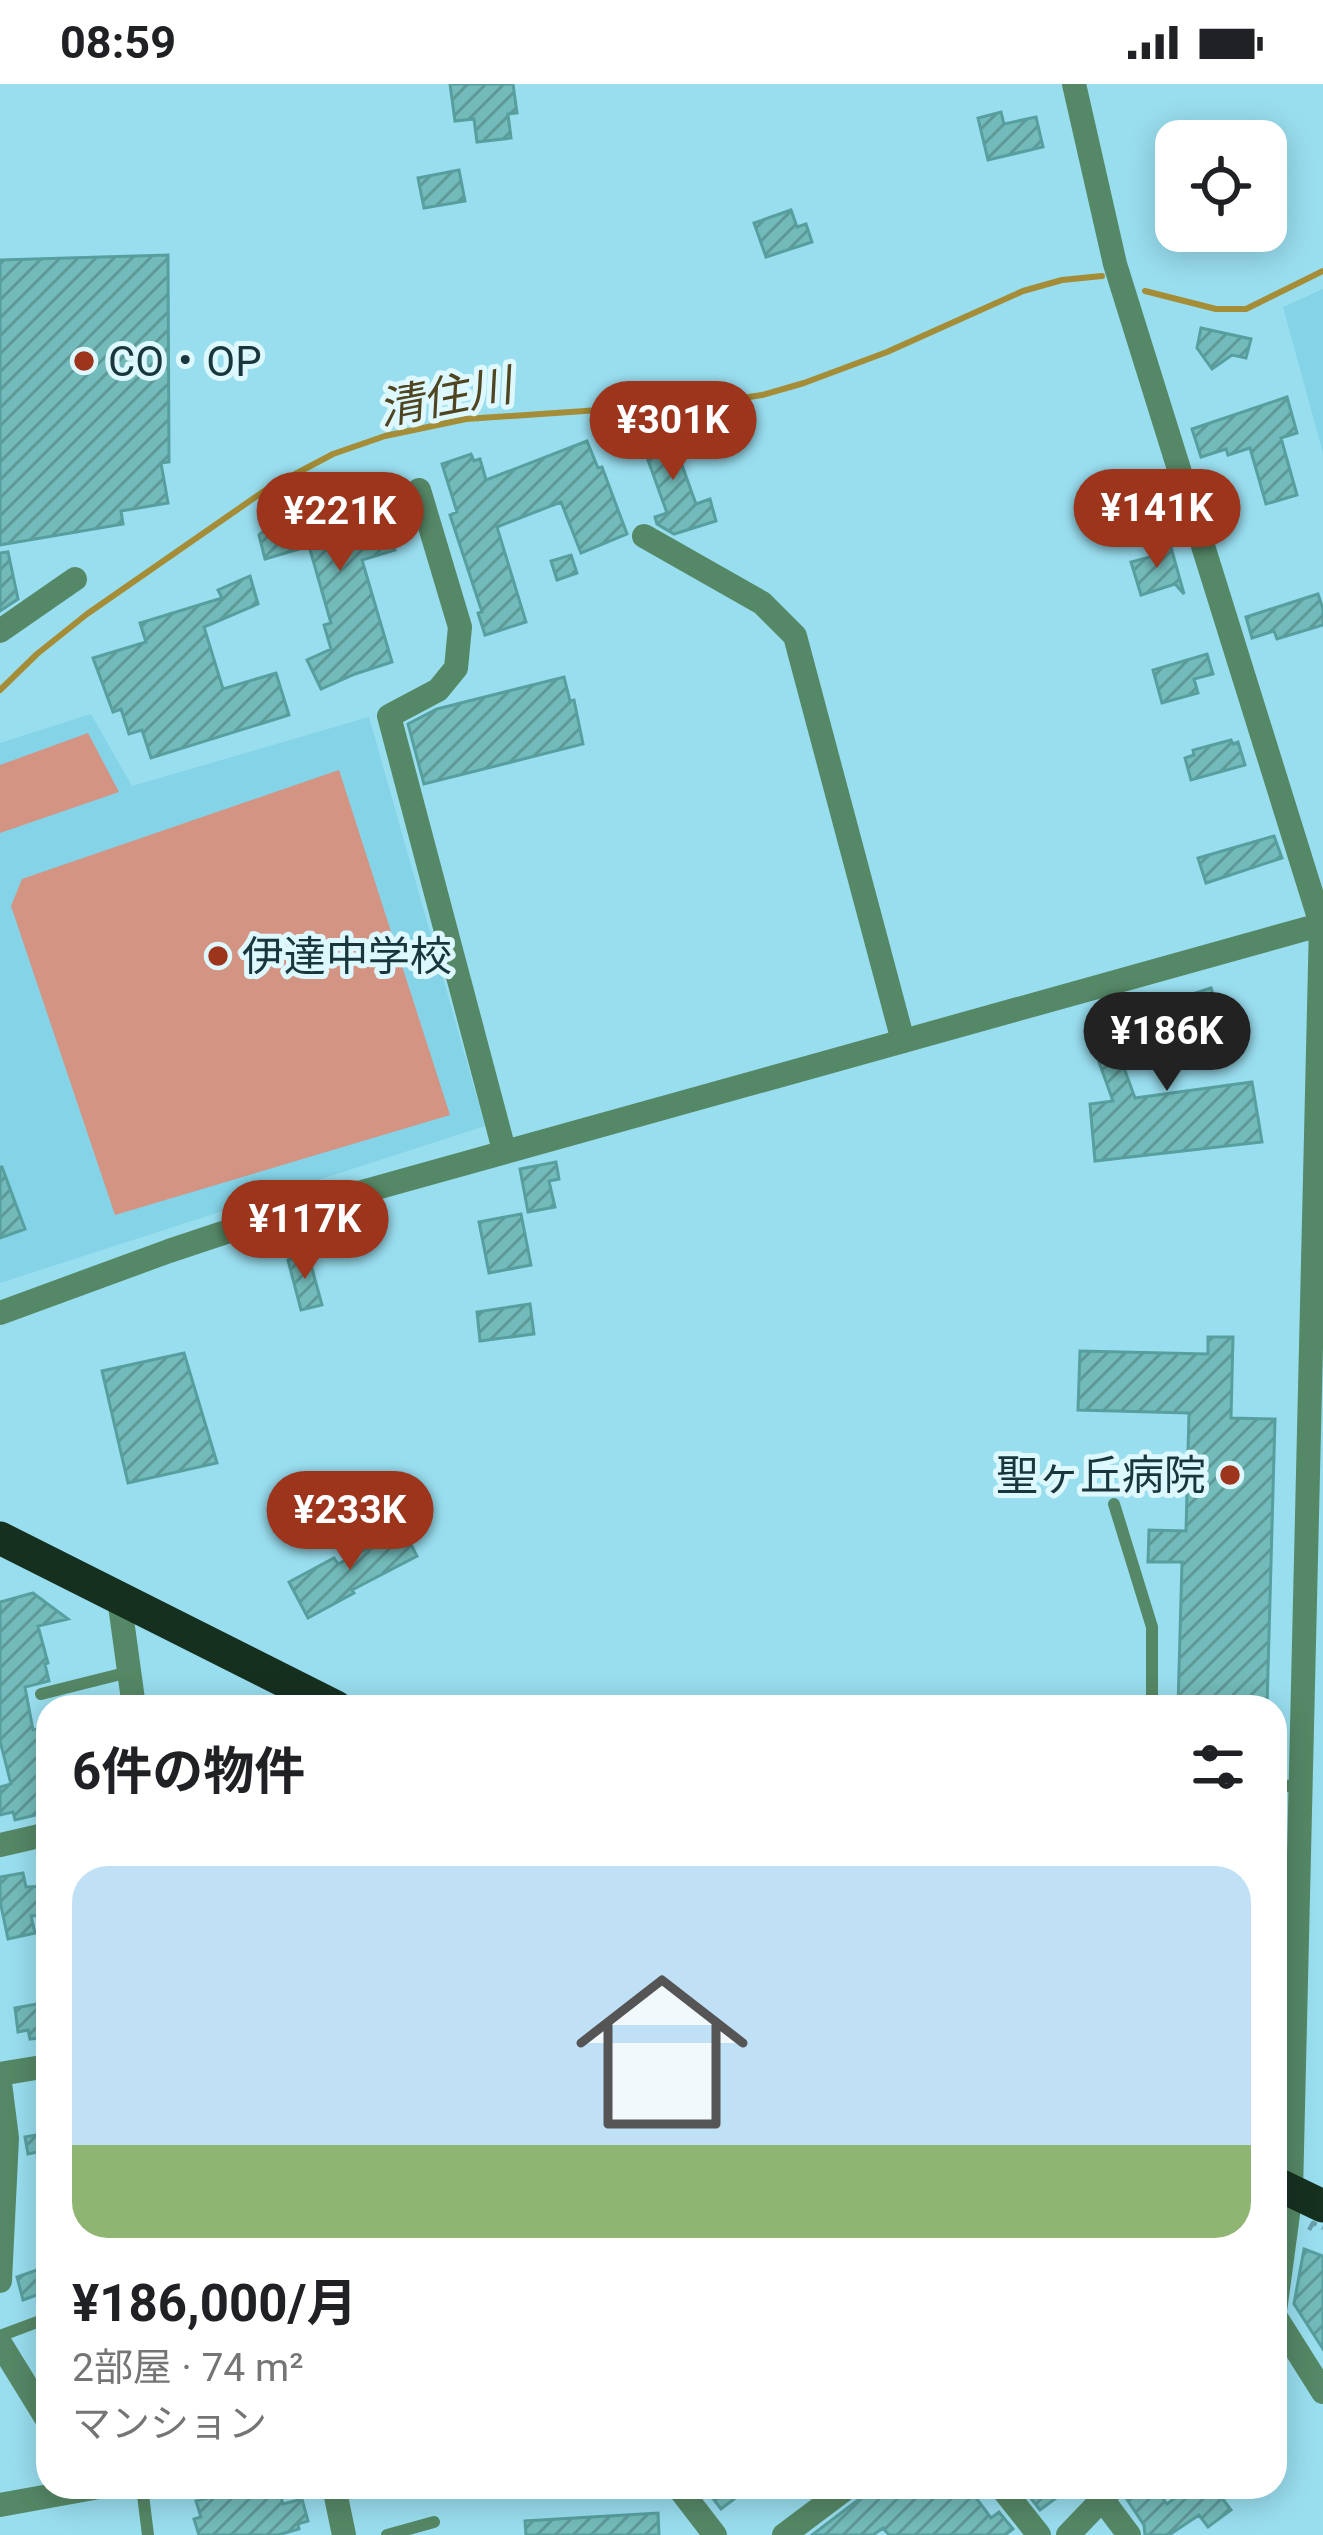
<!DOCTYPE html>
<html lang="ja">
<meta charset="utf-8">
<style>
:root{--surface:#fff;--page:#f2f2f2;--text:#202124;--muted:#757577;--accent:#9d351d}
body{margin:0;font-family:Roboto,"Noto Sans JP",sans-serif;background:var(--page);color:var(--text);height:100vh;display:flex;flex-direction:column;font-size:45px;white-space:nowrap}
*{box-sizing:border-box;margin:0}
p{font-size:39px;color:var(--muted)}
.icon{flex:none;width:66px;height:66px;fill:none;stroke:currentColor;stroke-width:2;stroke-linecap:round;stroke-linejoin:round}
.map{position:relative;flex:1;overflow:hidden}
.details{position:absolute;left:36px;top:1611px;width:1251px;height:804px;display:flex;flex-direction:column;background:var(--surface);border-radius:36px;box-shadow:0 6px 30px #0003}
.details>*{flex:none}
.tools{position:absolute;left:1155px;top:36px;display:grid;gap:24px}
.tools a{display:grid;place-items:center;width:132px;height:132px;border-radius:24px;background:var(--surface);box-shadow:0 6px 30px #0003;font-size:60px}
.price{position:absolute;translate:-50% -102px;padding:0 27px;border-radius:42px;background:var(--accent);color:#fff;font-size:39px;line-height:78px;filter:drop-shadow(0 3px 6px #0008)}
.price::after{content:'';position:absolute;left:50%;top:72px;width:36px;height:27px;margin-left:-18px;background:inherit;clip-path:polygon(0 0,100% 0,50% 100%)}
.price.current{background:#222;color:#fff}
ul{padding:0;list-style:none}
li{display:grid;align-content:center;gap:24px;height:636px;padding:0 36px}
li span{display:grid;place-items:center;height:372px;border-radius:36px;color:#555}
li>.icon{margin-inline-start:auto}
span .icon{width:216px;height:216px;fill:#fffc;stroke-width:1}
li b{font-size:51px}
h2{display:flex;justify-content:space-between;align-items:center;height:144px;padding:0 36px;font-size:51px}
.status{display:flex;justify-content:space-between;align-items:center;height:84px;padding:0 60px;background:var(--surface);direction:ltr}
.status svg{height:33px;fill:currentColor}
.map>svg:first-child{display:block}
.built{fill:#84d3e6}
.green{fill:#d49484}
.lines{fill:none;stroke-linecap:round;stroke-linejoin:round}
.stream{stroke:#a48d36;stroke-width:6}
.building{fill:url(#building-hatch);stroke:#579f9e;stroke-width:3}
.service{stroke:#586;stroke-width:12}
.minor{stroke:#586;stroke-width:24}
.tertiary{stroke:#586;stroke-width:24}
.trunk{stroke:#163020;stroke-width:33}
.path-bridge{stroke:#699eab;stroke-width:4.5;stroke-dasharray:12 6;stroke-linecap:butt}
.poi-dot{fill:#9d351d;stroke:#ddf8fe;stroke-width:4.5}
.labels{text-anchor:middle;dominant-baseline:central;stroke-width:10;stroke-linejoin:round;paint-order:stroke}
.poi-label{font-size:42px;fill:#19363c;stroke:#ddf8fe;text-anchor:start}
.water-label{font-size:45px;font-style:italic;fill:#4f4520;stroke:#ddf8fe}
</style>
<div class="status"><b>08:59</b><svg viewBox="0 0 49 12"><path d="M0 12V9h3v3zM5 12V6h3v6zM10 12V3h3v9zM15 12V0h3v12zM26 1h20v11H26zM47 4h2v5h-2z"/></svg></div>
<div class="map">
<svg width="1323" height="2451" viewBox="0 0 1323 2451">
<defs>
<pattern id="building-hatch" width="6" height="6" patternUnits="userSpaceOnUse" patternTransform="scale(3)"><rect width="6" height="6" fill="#73bbba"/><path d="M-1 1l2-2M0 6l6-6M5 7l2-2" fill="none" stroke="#5e9998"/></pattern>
</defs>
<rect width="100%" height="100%" fill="#99deef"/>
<!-- built -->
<path class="built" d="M1323 205V369L1283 223Z
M91 630 132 702 369 633 485 1042 0 1199V659Z"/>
<!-- green -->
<path class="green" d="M88 649 119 708 0 749V681Z
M339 686 450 1031 115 1131 11 822 22 795Z"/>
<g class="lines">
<!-- stream -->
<path class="stream" d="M1145 207 1216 225H1246L1323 187
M0 606 37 570 87 530 267 405 333 370 385 352 466 335 716 318 762 311 804 299 887 268 1023 207 1062 196 1102 192"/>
</g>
<!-- building -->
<path class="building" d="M450 0H513L517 29 508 30 511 54 477 58 474 35 455 37Z
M1001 28 1004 40 1036 33 1043 63 988 76 978 34Z
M459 86 465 117 424 124 418 94Z
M791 126 797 143 806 140 812 158 766 173 754 139Z
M168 171 169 378 161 379 168 419 121 427 123 440 0 461V176Z
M1201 244 1251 255 1246 274 1232 271 1212 285 1197 264Z
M1287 313 1297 349 1281 354 1297 411 1266 420 1250 364 1228 371 1226 365 1201 373 1192 345Z
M666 337 696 420 710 415 716 437 674 450 657 440 655 433 667 429 638 348Z
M587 357 598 384 602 383 627 450 581 469 561 418 497 443 526 538 485 551 478 529 482 528 450 431 457 428 442 380 471 370 474 377 480 375 486 396Z
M376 399 395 466 362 476 392 578 355 590 321 605 307 576 331 565 324 541 331 539 309 462 265 475 259 451 291 422Z
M1170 460 1184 510 1175 500 1141 511 1131 478 1154 472 1148 465Z
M8 468 18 515 0 527V469Z
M571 471 577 489 557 496 551 477Z
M250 492 258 520 204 543 223 605 276 589 289 631 151 674 142 646 129 650 121 625 113 628 93 574 146 558 140 539 222 514 218 506Z
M1318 510 1323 525V541L1277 555 1274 547 1252 554 1246 533Z
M1207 570 1213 590 1194 595 1198 609 1162 619 1153 586Z
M564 593 570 617 574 616 583 660 424 700 408 640 437 625Z
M1231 656 1233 660 1238 658 1245 681 1191 696 1185 674 1194 671 1193 666Z
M1274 752 1282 774 1206 799 1198 774Z
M1211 904 1221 936 1153 959 1154 961 1120 973 1135 1014 1252 998 1262 1058 1095 1077 1090 1020 1113 1017 1090 953 1164 926 1162 920Z
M556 1078 559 1095 549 1097 555 1123 528 1128 520 1085Z
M0 1083H2L25 1145 0 1154Z
M521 1130 531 1181 489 1189 479 1138Z
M308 1170 322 1221 301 1226 288 1176Z
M530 1220 534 1250 480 1257 477 1228Z
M1208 1253H1233L1231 1334 1275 1335 1267 1623H1178L1182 1478H1148L1149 1446 1186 1447 1189 1329 1078 1326 1080 1267 1208 1270Z
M184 1269 217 1379 128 1399 102 1287Z
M403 1445 417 1472 352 1506 354 1509 308 1534 289 1498 334 1474 338 1480Z
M33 1509 68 1535 38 1542 48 1579 45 1580 49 1597 25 1603 33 1646 48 1642V1728L15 1736 13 1728 0 1731V1703L11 1700 0 1657V1518Z
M23 1789 26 1803 48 1802V1831L31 1832 35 1849 8 1855 0 1817V1793Z
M48 1918V1953L30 1955 28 1946 18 1948 15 1924Z
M48 2049V2066L28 2070 25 2053Z
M1304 2165 1323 2172V2265L1294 2220Z
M48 2182V2207L23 2216 17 2193Z
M250 2403H274L277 2414 281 2413 283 2420 302 2415 308 2437 298 2440 299 2445 278 2451H199L194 2435 201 2433 196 2417Z
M704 2403H750L721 2425Z
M864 2403H968L991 2434 999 2428 1013 2445 1005 2451H889L883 2444 873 2451H812L866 2410Z
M1022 2403H1071L1040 2426Z
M1137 2403H1155L1167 2420 1190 2403H1214L1231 2426 1208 2443 1199 2431 1169 2451H1145L1144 2441 1126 2414Z
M658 2429 659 2451H526L525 2437Z"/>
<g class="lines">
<!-- service -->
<path class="service" d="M1114 1420 1152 1543V1623
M41 1610 129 1588
M1275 1703 1298 1701
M0 2252 48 2234
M142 2403 148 2451
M387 2451 434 2438"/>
<!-- minor -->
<path class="minor" d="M419 406 460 543 456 584 438 606 389 632 504 1066
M644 452 762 519 795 552 903 957
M0 547 75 495
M119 1514 134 1623
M0 1761 48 1750
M0 1990 48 1982
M0 1999 7 2054 0 2197
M1275 2227 1291 2108
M1275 2232 1323 2308
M0 2259 48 2337
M334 2403 344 2451
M678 2403 715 2451
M1001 2403 1039 2451
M1102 2415 1129 2451
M0 2421 99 2403
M784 2451 848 2403
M1068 2451 1114 2403"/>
<!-- tertiary -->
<path class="tertiary" d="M1074 0 1115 180 1321 840 1291 2108
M0 1229 169 1167 265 1135 1323 840"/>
<!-- trunk -->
<path class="trunk" d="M0 1454 336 1623
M1275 2099 1323 2122"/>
<!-- path-bridge -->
<path class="path-bridge" d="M1309 2146 1313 2139 1323 2144"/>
</g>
<!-- markers -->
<g class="poi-dot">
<circle cx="84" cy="277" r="12"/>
<circle cx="218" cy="872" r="12"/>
<circle cx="1230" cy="1391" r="12"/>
</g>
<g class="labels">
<!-- poi labels -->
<g class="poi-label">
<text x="108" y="277">CO・OP</text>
<text x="242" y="872">伊達中学校</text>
<text x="1206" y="1391" text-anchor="end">聖ヶ丘病院</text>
</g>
<!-- water labels -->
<g class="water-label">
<text transform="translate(445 313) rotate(-11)">清住川</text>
</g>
</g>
</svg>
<div class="tools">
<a><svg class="icon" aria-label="locate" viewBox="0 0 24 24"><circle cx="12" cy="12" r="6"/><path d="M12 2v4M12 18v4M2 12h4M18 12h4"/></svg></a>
</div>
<b class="price" style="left:673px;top:399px">¥301K</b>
<b class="price" style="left:1157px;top:487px">¥141K</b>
<b class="price" style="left:340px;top:490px">¥221K</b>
<b class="price current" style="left:1167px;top:1010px">¥186K</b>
<b class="price" style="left:305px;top:1198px">¥117K</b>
<b class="price" style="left:350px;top:1489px">¥233K</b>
<section class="details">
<h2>6件の物件<svg class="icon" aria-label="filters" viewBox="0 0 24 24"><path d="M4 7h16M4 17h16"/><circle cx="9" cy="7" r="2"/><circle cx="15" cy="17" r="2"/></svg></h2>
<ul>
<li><span style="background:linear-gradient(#bfe0f5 75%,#8fb573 0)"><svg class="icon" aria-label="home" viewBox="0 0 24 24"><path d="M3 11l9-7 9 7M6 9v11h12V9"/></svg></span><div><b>¥186,000/月</b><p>2部屋 · 74 m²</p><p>マンション</p></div></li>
</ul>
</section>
</div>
